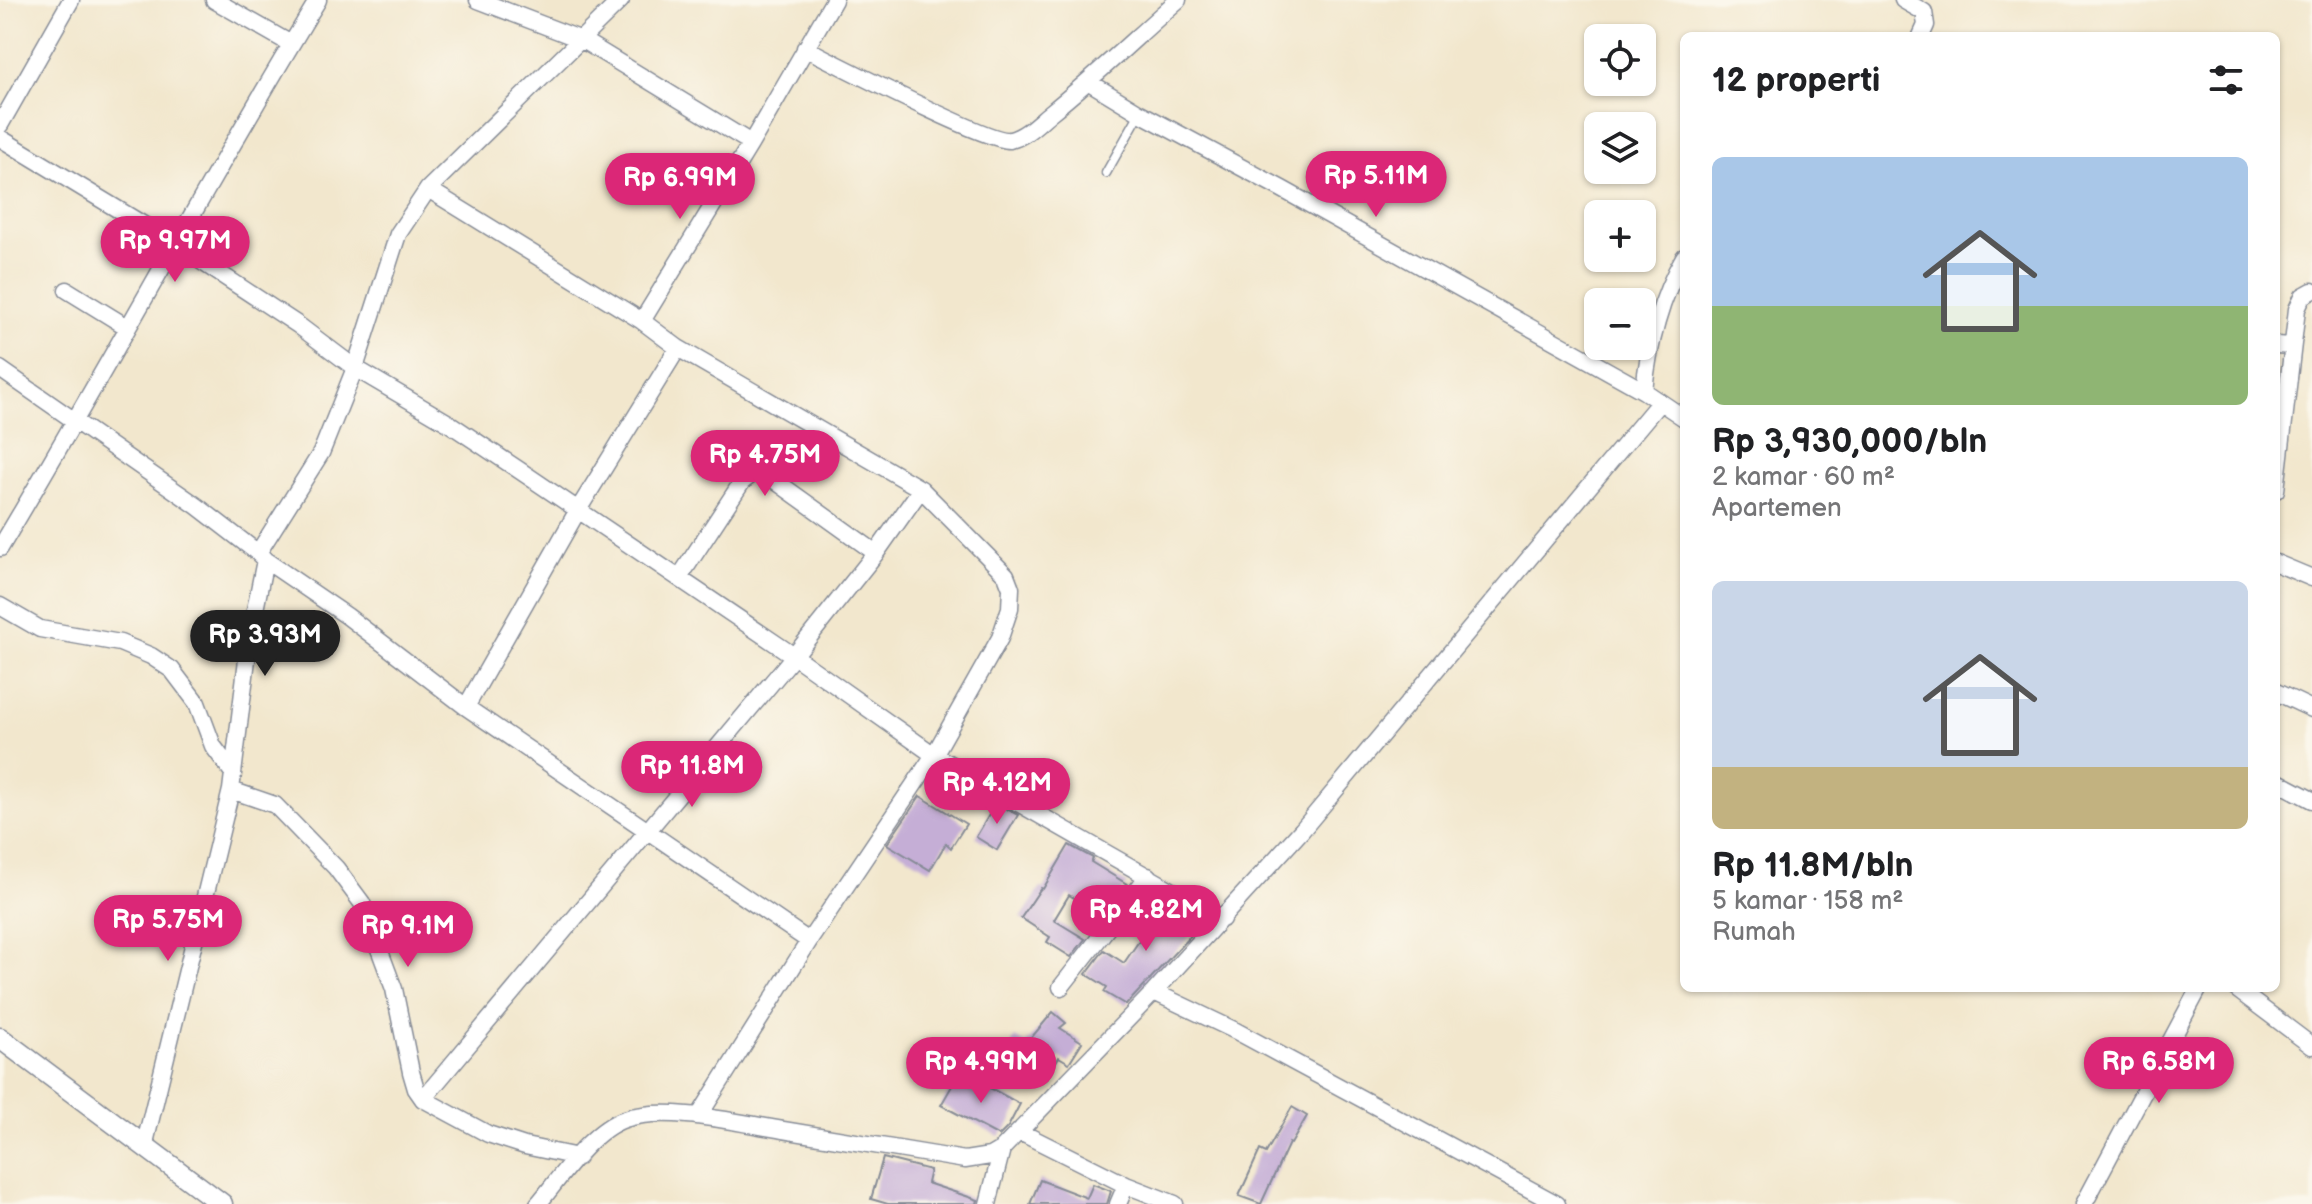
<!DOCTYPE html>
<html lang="id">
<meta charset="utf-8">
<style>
:root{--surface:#fff;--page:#f6f6f6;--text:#202124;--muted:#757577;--accent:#db2777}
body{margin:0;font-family:"Balsamiq Sans",sans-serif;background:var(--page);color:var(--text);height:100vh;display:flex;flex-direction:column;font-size:30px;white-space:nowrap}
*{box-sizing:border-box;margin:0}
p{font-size:26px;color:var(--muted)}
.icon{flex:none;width:44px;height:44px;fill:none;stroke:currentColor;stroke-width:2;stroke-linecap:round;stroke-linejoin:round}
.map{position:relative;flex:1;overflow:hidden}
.sheet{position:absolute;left:1680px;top:32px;width:600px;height:960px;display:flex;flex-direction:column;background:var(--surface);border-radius:12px;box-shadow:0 2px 6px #0004}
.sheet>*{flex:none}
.controls{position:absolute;left:1584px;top:24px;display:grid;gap:16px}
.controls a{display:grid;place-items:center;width:72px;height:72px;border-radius:12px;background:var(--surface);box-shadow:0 2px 6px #0004;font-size:40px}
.price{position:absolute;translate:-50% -68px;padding:0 18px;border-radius:28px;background:var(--accent);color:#fff;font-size:26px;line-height:52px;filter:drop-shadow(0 2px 4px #0008)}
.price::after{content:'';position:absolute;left:50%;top:48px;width:24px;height:18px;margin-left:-12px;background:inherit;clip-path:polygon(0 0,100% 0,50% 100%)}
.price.active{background:#222;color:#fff}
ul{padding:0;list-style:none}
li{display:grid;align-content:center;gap:16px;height:424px;padding:0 32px}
li span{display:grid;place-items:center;height:248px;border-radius:12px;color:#555}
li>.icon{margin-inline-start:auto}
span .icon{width:144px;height:144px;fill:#fffc;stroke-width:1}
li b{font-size:34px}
h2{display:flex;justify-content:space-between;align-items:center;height:96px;padding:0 32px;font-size:34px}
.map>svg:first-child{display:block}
.building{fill:#c5aed6}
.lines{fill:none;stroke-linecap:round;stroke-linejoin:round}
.service-casing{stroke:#868b96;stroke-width:11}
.minor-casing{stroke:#868b96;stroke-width:19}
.tertiary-casing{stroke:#868b96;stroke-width:23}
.service{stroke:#fff;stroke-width:8}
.minor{stroke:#fff;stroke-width:16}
.tertiary{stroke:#fff;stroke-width:20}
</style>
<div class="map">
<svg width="2312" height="1204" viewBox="0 0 2312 1204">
<rect width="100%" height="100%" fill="#fbf7ec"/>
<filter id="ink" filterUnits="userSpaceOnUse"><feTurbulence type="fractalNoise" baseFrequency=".0125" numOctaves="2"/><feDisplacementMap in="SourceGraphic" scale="16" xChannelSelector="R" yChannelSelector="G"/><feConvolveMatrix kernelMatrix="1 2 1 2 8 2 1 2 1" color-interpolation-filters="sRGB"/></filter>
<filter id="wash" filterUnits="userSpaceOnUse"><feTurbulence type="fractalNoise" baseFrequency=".006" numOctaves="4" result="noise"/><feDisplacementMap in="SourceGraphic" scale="32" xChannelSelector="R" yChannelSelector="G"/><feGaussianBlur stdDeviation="1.8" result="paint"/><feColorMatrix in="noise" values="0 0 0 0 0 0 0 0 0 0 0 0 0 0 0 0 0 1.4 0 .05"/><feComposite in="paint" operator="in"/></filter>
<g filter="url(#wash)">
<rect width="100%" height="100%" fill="#f2e7cd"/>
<g id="blocks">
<!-- building -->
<path class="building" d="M920 796 966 824 951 848 946 843 930 870 887 844Z
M996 803 1018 815 997 850 976 837Z
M1069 845 1093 858 1091 862 1127 884 1106 912 1097 907 1095 910 1069 895 1054 920 1085 939 1071 957 1047 942 1050 937 1021 918 1041 888 1043 889Z
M1161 901 1168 906 1170 902 1204 921 1126 1005 1104 992 1107 987 1086 974 1104 950 1124 963 1156 916 1153 914Z
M1053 1012 1066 1023 1060 1028 1082 1042 1069 1063 1059 1057 1045 1080 1005 1056 1015 1038 1026 1044Z
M960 1072 1020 1104 1008 1127 999 1136 941 1105Z
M1292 1107 1307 1116 1291 1144 1289 1143 1261 1204 1239 1196 1260 1150 1266 1153Z
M883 1158 930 1170 927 1183 978 1200 977 1204H888L871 1199Z
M1040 1180 1087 1198 1093 1184 1111 1191 1107 1204H1030Z"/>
</g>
</g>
<g filter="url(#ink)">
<use href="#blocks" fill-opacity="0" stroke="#868b96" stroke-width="2"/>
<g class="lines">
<!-- service casing -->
<g class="service-casing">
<path id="service" d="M1106 173 1140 113"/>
</g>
<!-- minor casing -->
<g class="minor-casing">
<path id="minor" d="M214 0 291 44
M478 0 582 40 751 143
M1903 0 1924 12 1926 25 1921 36
M805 48C835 63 989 143 1010 140 1025 137 1039 122 1050 113 1095 77 1135 38 1178 0
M1089 82 1140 113 1282 189 1644 391 1684 418
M0 125 71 0
M0 138 175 244 298 325 355 368 450 424 519 470 794 656 934 755 1222 919
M428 189 642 321 678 348 921 489 1006 575 1011 588 1010 608 1000 638 934 755 809 941 699 1116
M67 290 127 327
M642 321 751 143 834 0
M2276 345 2292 346
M0 369 197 506 258 553 265 560 347 616 466 707 809 941
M1644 391C1648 347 1661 296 1684 257
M2276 490 2297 309 2303 296 2312 291
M0 548C109 367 208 180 318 0
M258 553 321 453 355 368 398 234 428 189 621 0
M2276 563 2312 578
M679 578 742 482 755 472H763L876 553
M0 606 40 629 120 643 151 656 172 670 197 703 213 746 233 773
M2276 692 2312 709
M466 707 578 510 678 348
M2276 781 2312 800
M231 790 275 805 336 868 362 903 394 989 411 1072 416 1089 423 1099 488 1134 525 1146 578 1157
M1061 987 1148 876
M2235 988 2312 1046
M1154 992 1236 1031 1557 1204
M423 1099 794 656 876 553 921 489
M1020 1132 1126 1185
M144 1147 231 790 250 635 265 560
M1002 1149 1154 992 1302 830 1659 403
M538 1204C560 1178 591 1130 625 1119 666 1105 739 1123 783 1130 843 1140 904 1150 965 1160L990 1156 1002 1149 988 1204
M1118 1204 1126 1185 1175 1204
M2084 1204 2199 988"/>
</g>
<!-- tertiary casing -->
<g class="tertiary-casing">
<path id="tertiary" d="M0 1038 222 1204"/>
</g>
<!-- service -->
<use href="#service" class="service"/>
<!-- minor -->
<use href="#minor" class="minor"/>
<!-- tertiary -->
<use href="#tertiary" class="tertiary"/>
</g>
</g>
</svg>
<div class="controls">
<a><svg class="icon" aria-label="locate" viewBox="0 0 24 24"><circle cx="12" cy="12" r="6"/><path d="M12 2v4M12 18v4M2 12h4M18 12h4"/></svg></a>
<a><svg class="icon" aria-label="layers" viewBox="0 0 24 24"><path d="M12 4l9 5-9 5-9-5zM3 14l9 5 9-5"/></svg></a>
<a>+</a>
<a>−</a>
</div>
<b class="price" style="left:1376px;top:219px">Rp 5.11M</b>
<b class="price" style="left:680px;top:221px">Rp 6.99M</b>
<b class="price" style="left:175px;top:284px">Rp 9.97M</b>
<b class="price" style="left:765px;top:498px">Rp 4.75M</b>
<b class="price active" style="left:265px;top:678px">Rp 3.93M</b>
<b class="price" style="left:692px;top:809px">Rp 11.8M</b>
<b class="price" style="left:997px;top:826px">Rp 4.12M</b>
<b class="price" style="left:1146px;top:953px">Rp 4.82M</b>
<b class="price" style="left:168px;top:963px">Rp 5.75M</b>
<b class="price" style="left:408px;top:969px">Rp 9.1M</b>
<b class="price" style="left:981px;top:1105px">Rp 4.99M</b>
<b class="price" style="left:2159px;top:1105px">Rp 6.58M</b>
<section class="sheet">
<h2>12 properti<svg class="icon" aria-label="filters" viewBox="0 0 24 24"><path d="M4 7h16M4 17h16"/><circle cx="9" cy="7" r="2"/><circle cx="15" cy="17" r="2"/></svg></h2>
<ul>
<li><span style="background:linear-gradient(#a9c7e8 60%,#8fb573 0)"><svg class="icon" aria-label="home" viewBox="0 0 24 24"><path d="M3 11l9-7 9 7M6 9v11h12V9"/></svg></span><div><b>Rp 3,930,000/bln</b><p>2 kamar · 60 m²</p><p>Apartemen</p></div></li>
<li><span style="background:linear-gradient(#c9d6e8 75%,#c2b280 0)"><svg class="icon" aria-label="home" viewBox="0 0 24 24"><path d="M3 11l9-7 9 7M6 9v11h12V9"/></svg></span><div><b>Rp 11.8M/bln</b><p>5 kamar · 158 m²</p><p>Rumah</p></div></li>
</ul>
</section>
</div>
